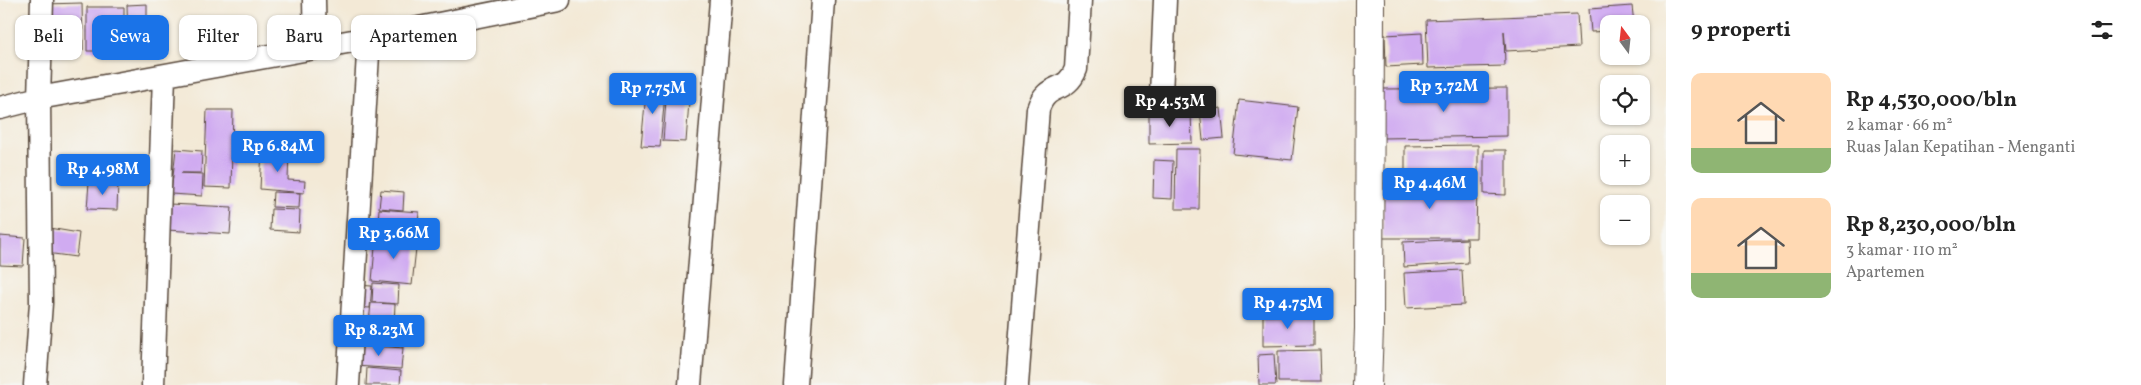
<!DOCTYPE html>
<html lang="id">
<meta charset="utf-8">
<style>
:root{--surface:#fff;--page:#f6f6f6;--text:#222;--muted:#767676;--accent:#1a73e8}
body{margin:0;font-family:Vollkorn,serif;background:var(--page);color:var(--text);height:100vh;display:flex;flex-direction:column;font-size:19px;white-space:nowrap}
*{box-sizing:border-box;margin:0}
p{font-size:16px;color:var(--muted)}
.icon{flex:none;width:28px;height:28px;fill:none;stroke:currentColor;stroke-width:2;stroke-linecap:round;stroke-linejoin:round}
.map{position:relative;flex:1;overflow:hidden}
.drawer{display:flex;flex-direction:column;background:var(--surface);width:475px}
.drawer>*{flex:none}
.guide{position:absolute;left:15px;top:15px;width:475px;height:45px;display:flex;gap:10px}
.needle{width:32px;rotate:345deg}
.buttons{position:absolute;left:1600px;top:15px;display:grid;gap:10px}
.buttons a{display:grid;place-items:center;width:50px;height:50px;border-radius:10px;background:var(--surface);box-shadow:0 1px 4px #0004;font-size:25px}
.price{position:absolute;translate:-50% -42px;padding:0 11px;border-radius:5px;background:var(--accent);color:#fff;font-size:16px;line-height:32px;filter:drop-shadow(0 1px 2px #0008)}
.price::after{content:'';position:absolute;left:50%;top:30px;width:15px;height:11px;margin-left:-8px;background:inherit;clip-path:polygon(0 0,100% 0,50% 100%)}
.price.current{background:#222;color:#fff}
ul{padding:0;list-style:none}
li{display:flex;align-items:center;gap:15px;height:125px;padding:0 25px}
li span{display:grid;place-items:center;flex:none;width:140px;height:100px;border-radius:10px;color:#555}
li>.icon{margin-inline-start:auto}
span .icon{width:60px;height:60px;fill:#fffc;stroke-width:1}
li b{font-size:21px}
h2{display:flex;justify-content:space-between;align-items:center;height:60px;padding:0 25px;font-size:21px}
.chip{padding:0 18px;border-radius:10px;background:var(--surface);box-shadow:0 1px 4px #0004;font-size:18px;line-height:45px}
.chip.current{background:var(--accent);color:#fff}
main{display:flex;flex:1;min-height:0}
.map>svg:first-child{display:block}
.building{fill:#d0abf1}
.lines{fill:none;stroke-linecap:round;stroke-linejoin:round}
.minor-casing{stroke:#57473a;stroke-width:25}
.secondary-casing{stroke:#57473a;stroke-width:30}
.minor{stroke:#fff;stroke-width:22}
.secondary{stroke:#fff;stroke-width:28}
</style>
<main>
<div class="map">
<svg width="1666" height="385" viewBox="0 0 1666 385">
<rect width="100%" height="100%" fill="#f6f6f2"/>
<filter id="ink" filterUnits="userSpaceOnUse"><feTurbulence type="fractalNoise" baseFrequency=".02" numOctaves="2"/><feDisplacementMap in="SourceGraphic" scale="10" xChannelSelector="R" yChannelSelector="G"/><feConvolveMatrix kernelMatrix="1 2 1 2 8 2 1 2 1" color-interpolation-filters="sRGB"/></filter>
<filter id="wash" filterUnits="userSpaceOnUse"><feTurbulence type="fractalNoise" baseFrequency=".0096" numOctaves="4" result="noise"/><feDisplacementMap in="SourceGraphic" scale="20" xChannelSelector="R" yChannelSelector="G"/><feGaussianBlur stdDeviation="1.12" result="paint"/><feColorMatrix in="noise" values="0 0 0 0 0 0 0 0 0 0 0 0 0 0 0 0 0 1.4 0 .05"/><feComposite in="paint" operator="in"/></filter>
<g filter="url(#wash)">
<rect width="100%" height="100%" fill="#f3e9d6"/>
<g id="blocks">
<!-- building -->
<path class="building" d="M82 3 83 50 45 51 44 4Z
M147 4V46H128L127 5Z
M1632 6 1634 24H1609V31L1591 32 1589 9Z
M87 7H124V51H87Z
M1577 14 1579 47 1506 51 1504 31 1505 66 1428 68 1426 20Z
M1422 33 1423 65 1386 67 1385 35Z
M647 82 666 84 660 147 641 146Z
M667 87 690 88 686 142 663 141Z
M1507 88V136L1382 138 1381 89Z
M1239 100 1298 107 1292 160 1233 154Z
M1221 108 1224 138 1203 140 1200 111Z
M207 110H233L231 188 204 187Z
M1191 112 1192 143 1149 144V113Z
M1478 145V174H1405V146Z
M176 149 202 151 201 173H181L203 174 202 196 171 194Z
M262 149 289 151 288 180 305 181 304 193 260 189Z
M1176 149H1200L1199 209H1175Z
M1484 150H1506V195L1484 194Z
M1154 160 1173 161 1172 199 1153 198Z
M89 182 118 183 117 210 87 209Z
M1384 183H1477L1476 238H1383Z
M381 190 404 192 403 210 379 208Z
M273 192 300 193 299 208 272 207Z
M169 204 232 207 230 234 167 230Z
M271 209 300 210 299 232 270 230Z
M379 209 419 212 417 238 377 235Z
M49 228 79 233 76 257 46 253Z
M0 236 25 238 23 266 0 265Z
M376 236 417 239 412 285 372 281Z
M1467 239 1468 263 1404 267 1403 242Z
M1462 270 1464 305 1406 308 1404 273Z
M373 283 399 285 398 304 372 302Z
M356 285 372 286 370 308 354 307Z
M371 303 395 304 394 325 369 323Z
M1314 315V345L1263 346V316Z
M370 324 406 327 404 347 355 341 356 329 370 330Z
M357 345 403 348 401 369 355 366Z
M1320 350 1321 382H1278V351Z
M1274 354 1276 385H1259L1258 355Z
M367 368 401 371 400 385H366Z"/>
</g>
</g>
<g filter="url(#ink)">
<use href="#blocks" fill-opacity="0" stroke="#57473a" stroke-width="1"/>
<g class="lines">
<!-- minor casing -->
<g class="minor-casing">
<path id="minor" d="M314 0 315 48
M1161 95 1165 0
M0 108 39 98 369 38 559 0
M35 385 41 303 39 98 42 0
M153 385 164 76
M348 385 369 38
M690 385 721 0
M796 385 823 0
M1017 385 1038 109C1047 81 1066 95 1076 69L1080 0"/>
</g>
<!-- secondary casing -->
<g class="secondary-casing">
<path id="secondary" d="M1367 385 1369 328 1370 0"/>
</g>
<!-- minor -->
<use href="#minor" class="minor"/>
<!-- secondary -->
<use href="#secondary" class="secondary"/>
</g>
</g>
</svg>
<div class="buttons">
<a><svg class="needle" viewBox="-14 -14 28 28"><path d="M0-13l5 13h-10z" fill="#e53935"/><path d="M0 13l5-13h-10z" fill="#767676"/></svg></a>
<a><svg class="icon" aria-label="locate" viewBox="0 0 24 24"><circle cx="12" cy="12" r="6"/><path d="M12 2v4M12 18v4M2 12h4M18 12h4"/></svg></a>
<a>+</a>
<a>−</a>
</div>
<b class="price" style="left:1444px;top:113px">Rp 3.72M</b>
<b class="price" style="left:653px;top:115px">Rp 7.75M</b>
<b class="price current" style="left:1170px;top:128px">Rp 4.53M</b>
<b class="price" style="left:278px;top:173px">Rp 6.84M</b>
<b class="price" style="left:103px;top:196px">Rp 4.98M</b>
<b class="price" style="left:1430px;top:210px">Rp 4.46M</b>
<b class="price" style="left:394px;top:260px">Rp 3.66M</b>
<b class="price" style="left:1288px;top:330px">Rp 4.75M</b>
<b class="price" style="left:379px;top:357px">Rp 8.23M</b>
<div class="guide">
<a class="chip">Beli</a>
<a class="chip current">Sewa</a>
<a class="chip">Filter</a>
<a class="chip">Baru</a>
<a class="chip">Apartemen</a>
</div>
</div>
<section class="drawer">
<h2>9 properti<svg class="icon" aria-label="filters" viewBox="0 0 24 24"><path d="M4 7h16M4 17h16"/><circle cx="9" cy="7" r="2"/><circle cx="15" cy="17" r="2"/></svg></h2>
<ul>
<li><span style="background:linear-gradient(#ffd9b3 75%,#8fb573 0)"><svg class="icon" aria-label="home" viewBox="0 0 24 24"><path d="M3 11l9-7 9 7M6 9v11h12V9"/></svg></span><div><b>Rp 4,530,000/bln</b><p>2 kamar · 66 m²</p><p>Ruas Jalan Kepatihan - Menganti</p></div></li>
<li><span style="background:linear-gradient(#ffd9b3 75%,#8fb573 0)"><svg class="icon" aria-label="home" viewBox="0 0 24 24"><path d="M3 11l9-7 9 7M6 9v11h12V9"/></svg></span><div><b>Rp 8,230,000/bln</b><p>3 kamar · 110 m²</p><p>Apartemen</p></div></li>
</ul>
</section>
</main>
